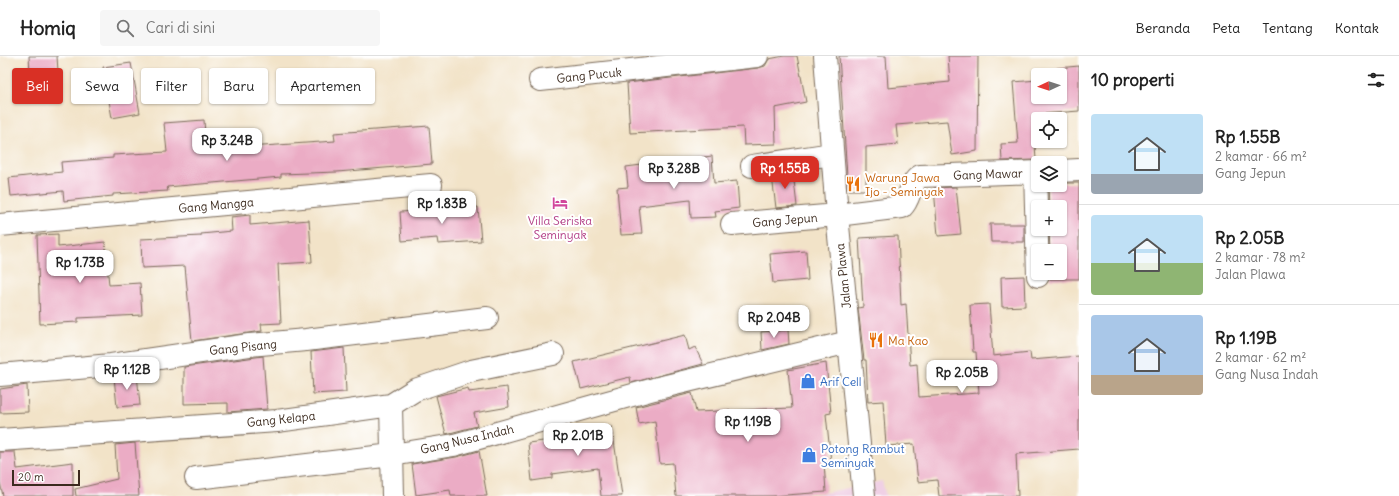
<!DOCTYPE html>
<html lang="id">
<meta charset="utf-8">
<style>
:root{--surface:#fff;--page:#f6f6f6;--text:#222;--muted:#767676;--line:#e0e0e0;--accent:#d93025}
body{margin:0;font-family:Delius,sans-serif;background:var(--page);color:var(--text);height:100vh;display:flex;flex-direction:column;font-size:15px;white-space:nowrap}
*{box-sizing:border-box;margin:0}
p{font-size:13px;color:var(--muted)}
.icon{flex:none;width:22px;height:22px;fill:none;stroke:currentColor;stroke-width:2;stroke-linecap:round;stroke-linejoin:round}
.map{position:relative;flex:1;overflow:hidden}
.sheet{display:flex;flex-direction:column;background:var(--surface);width:320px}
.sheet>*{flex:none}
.guide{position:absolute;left:12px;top:12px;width:380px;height:36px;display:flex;gap:8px}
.needle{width:26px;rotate:267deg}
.buttons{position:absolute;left:1031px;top:12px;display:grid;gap:8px}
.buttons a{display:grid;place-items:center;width:36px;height:36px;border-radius:4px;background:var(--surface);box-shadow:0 1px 3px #0004;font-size:20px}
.scale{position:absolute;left:12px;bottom:10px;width:68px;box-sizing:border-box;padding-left:4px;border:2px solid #3b2a1e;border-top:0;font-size:11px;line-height:14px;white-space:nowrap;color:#3b2a1e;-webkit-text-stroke:3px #fff;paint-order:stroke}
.price{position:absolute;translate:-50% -34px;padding:0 9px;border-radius:8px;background:#fff;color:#222;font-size:13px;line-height:26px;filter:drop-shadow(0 1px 2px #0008)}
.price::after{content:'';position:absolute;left:50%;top:24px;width:12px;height:9px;margin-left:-6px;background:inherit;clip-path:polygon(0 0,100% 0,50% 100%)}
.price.current{background:var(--accent);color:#fff}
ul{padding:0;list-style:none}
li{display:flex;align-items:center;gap:12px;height:100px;padding:0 12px}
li+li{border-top:1px solid var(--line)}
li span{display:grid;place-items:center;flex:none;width:112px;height:80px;border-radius:4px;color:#555}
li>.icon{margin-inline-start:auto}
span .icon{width:48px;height:48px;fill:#fffc;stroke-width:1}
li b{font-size:17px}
h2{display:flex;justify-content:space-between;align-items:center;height:48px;padding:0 12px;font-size:17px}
.pill{padding:0 14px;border-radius:4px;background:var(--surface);box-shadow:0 1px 3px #0004;font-size:14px;line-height:36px}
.pill.current{background:var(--accent);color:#fff}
header{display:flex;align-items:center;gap:24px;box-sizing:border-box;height:56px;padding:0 20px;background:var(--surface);border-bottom:1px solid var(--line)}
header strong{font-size:19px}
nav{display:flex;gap:22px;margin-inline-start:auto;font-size:14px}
.search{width:280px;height:36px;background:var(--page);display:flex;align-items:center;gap:10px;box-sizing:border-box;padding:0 14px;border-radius:4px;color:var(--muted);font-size:15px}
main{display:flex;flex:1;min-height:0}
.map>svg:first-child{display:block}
.built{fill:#f0d0e5}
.building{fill:#ebacc5}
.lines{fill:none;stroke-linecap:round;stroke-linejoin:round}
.minor-casing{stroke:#7b6b5a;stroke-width:24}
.minor{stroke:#fff;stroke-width:22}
.labels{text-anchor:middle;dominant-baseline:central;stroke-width:4;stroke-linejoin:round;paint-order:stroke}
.street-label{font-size:12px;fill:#3b2a1e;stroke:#fff}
.food-label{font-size:12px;fill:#c56008;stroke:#fff;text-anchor:start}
.hotel-label{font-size:12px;fill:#b23c85;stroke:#fff}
.shop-label{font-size:12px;fill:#366cbe;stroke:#fff;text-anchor:start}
</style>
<header>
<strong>Homiq</strong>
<div class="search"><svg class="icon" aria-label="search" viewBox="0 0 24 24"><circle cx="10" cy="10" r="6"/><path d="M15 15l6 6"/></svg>Cari di sini</div>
<nav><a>Beranda</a><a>Peta</a><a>Tentang</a><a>Kontak</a></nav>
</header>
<main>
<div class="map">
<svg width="1079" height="440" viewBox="0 0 1079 440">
<rect width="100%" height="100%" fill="#fff"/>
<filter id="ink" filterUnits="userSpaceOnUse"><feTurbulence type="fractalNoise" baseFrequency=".025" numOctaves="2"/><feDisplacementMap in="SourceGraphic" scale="8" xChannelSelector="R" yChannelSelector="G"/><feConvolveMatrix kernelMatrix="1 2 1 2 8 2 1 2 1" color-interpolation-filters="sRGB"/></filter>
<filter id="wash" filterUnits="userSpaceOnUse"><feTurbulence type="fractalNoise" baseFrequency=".012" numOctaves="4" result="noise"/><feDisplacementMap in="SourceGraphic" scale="16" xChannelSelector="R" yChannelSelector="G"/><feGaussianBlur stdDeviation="0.9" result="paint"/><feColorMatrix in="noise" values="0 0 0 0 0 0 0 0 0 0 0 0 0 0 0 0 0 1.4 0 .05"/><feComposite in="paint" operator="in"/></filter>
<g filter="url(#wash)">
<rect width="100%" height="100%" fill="#f2e3c8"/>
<!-- built -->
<path class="built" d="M882 425 886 440H809Z"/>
<g id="blocks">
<!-- building -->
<path class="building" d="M29 0H57L59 31 31 33Z
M784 0H797L806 46 775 52 776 88 744 89 743 71 630 77 627 27 758 12 765 10 769 3Z
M839 0H886L888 32 950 26 948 0H978L977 95 952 99 947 65 896 69 898 88 866 91V134H848Z
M131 7 140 57 112 62 103 11Z
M1079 10V55L1041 58 1042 63H1038V73H1034L1036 104 1002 105 1001 88 1018 87 1013 26 1038 24V41H1060V19H1058L1057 12Z
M204 64 206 94 335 85 334 77 429 70 432 108 337 116 281 118V121L167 131 168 135 113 138V140L64 145 63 135 11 140 9 122 62 116 61 106 113 102V99L167 96 164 67Z
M712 100 714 127 737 125 739 152 715 155 716 161 691 162 690 144 639 150 642 178 621 179 617 132 628 131 626 111Z
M793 116 797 150 776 152 772 120Z
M1060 127H1079V223H1050V217H1060V195H1050L1049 173H1060V151H1049L1048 129H1060Z
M956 131 961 178 938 180 934 132Z
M478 151 481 185 438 188 437 182 402 185 400 156Z
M250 159V169L309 164 312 206 278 208 281 267 261 268 262 275 192 285 185 210 142 212 141 183 201 180V178L232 175 231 161Z
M990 168H1024V186H991Z
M58 178V191L105 186 109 229 140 227 142 259 78 262V266L40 268 37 179Z
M898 180 901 249 906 248 910 309 917 308 919 341 979 337 976 296H973L970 249 989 248 993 300 1030 296 1031 304 1079 300V393L1016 398 1018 440H939L937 424 918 426 914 388 886 390 883 345 868 346 866 304H864L858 252 863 251 859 182Z
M806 195 808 224 773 227 770 198Z
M1024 220 1025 250 1002 251 1001 221Z
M788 274 789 288 762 294 761 276Z
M685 279 689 294 695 291 703 308 631 327 630 321 581 333 574 306Z
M344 292 346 336 313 338 311 296Z
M263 300 267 353 228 356V347L184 348V311Z
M826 307 831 357 826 358 831 406H824L826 436 773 440H676L673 407 660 408 655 365 639 368 636 351 692 337 696 356 792 352 788 314Z
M137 318 140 349 117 351 114 321Z
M27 329 28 356 0 357V333Z
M507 331 509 351 474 357 477 370 446 378 436 340 468 332 469 336Z
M612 371 622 440H601L598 412 552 418V422L532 425 528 387 559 383V377Z
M135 387 139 440H76L75 433 117 423 115 389Z
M479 395 487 440H451L450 434 416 439 412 408 456 401Z
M0 396H15L17 413 73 406V440H3L0 426Z"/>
</g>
</g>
<g filter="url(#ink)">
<use href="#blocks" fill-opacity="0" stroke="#7b6b5a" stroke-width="1"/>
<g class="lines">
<!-- minor casing -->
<g class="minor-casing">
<path id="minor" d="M825 0 837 159 864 440
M540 24 757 0
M752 110 832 98
M1060 115 1079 114
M1035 116 1038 220
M732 168 837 159 902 151C911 143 909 127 920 120L1038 116
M0 169 431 129
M0 319 111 309 249 289 306 284 487 262
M391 349 393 440
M0 384 277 365 391 349 415 334 471 315 553 298
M196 422 392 399 454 389 654 333 849 286"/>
</g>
<!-- minor -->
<use href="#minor" class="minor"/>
</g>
</g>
<!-- icons -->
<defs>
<g id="restaurant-bare" transform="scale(1.2)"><path d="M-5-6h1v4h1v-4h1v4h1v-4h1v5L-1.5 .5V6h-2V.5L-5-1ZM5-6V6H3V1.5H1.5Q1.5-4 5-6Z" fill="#e8710a" stroke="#fff" stroke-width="2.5" paint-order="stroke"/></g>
<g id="hotel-bare" transform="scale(1.2)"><path d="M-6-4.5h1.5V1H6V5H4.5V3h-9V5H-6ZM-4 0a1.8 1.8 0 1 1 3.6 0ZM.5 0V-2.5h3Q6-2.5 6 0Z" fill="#d1479c" stroke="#fff" stroke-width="2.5" paint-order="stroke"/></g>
<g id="shop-bare" transform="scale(1.2)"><path d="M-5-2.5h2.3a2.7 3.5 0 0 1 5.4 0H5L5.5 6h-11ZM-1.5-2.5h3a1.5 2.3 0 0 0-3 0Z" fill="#3f7fe0" stroke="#fff" stroke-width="2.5" paint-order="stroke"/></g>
</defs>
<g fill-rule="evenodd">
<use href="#restaurant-bare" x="853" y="128"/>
<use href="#hotel-bare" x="560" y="147"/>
<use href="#restaurant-bare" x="876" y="284"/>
<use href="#shop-bare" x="808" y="325"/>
<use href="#shop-bare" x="809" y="399"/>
</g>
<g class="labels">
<!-- street labels -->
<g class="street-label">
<text transform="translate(589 19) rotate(-6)">Gang Pucuk</text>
<text transform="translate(988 118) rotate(-2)">Gang Mawar</text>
<text transform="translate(216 149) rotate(-5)">Gang Mangga</text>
<text transform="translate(785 164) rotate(-5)">Gang Jepun</text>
<text transform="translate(843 220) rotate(-96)">Jalan Plawa</text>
<text transform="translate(243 291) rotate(-6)">Gang Pisang</text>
<text transform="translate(281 363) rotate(-6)">Gang Kelapa</text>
<text transform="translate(467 383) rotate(-13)">Gang Nusa Indah</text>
</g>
<!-- food labels -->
<g class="food-label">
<text x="865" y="121">Warung Jawa<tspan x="865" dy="14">Ijo - Seminyak</tspan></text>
<text x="888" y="284">Ma Kao</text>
</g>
<!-- hotel labels -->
<g class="hotel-label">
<text x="560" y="164">Villa Seriska<tspan x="560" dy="14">Seminyak</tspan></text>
</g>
<!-- shop labels -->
<g class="shop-label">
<text x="820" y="325">Arif Cell</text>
<text x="821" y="392">Potong Rambut<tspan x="821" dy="14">Seminyak</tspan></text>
</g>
</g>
</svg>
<div class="buttons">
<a><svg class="needle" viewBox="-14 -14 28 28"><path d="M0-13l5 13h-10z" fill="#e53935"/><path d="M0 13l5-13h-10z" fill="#767676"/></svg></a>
<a><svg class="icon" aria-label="locate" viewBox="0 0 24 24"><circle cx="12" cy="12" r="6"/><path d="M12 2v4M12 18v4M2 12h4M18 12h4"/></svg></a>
<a><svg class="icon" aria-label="layers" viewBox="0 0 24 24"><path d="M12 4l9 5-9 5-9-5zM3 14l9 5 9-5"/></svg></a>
<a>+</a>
<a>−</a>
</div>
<div class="scale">20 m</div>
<b class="price" style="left:227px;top:106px">Rp 3.24B</b>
<b class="price" style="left:674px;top:134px">Rp 3.28B</b>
<b class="price current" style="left:785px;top:134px">Rp 1.55B</b>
<b class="price" style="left:442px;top:169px">Rp 1.83B</b>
<b class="price" style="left:80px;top:228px">Rp 1.73B</b>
<b class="price" style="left:774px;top:283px">Rp 2.04B</b>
<b class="price" style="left:127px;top:335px">Rp 1.12B</b>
<b class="price" style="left:962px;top:338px">Rp 2.05B</b>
<b class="price" style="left:748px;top:387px">Rp 1.19B</b>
<b class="price" style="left:578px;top:401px">Rp 2.01B</b>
<div class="guide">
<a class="pill current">Beli</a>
<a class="pill">Sewa</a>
<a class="pill">Filter</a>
<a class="pill">Baru</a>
<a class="pill">Apartemen</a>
</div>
</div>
<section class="sheet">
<h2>10 properti<svg class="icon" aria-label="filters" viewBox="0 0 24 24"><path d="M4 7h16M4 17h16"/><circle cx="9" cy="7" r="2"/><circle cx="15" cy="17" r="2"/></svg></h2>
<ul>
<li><span style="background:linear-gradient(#bfe0f5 75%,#9aa5b1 0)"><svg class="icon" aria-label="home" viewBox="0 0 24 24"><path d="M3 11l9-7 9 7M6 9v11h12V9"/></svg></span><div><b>Rp 1.55B</b><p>2 kamar · 66 m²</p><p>Gang Jepun</p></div></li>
<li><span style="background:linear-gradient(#bfe0f5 60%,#8fb573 0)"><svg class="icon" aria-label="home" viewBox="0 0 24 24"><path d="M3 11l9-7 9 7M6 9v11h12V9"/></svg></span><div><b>Rp 2.05B</b><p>2 kamar · 78 m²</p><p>Jalan Plawa</p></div></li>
<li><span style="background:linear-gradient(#a9c7e8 75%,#b9a48a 0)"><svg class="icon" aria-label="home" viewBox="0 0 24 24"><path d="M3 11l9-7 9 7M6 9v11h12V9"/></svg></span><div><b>Rp 1.19B</b><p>2 kamar · 62 m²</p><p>Gang Nusa Indah</p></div></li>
</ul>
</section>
</main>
